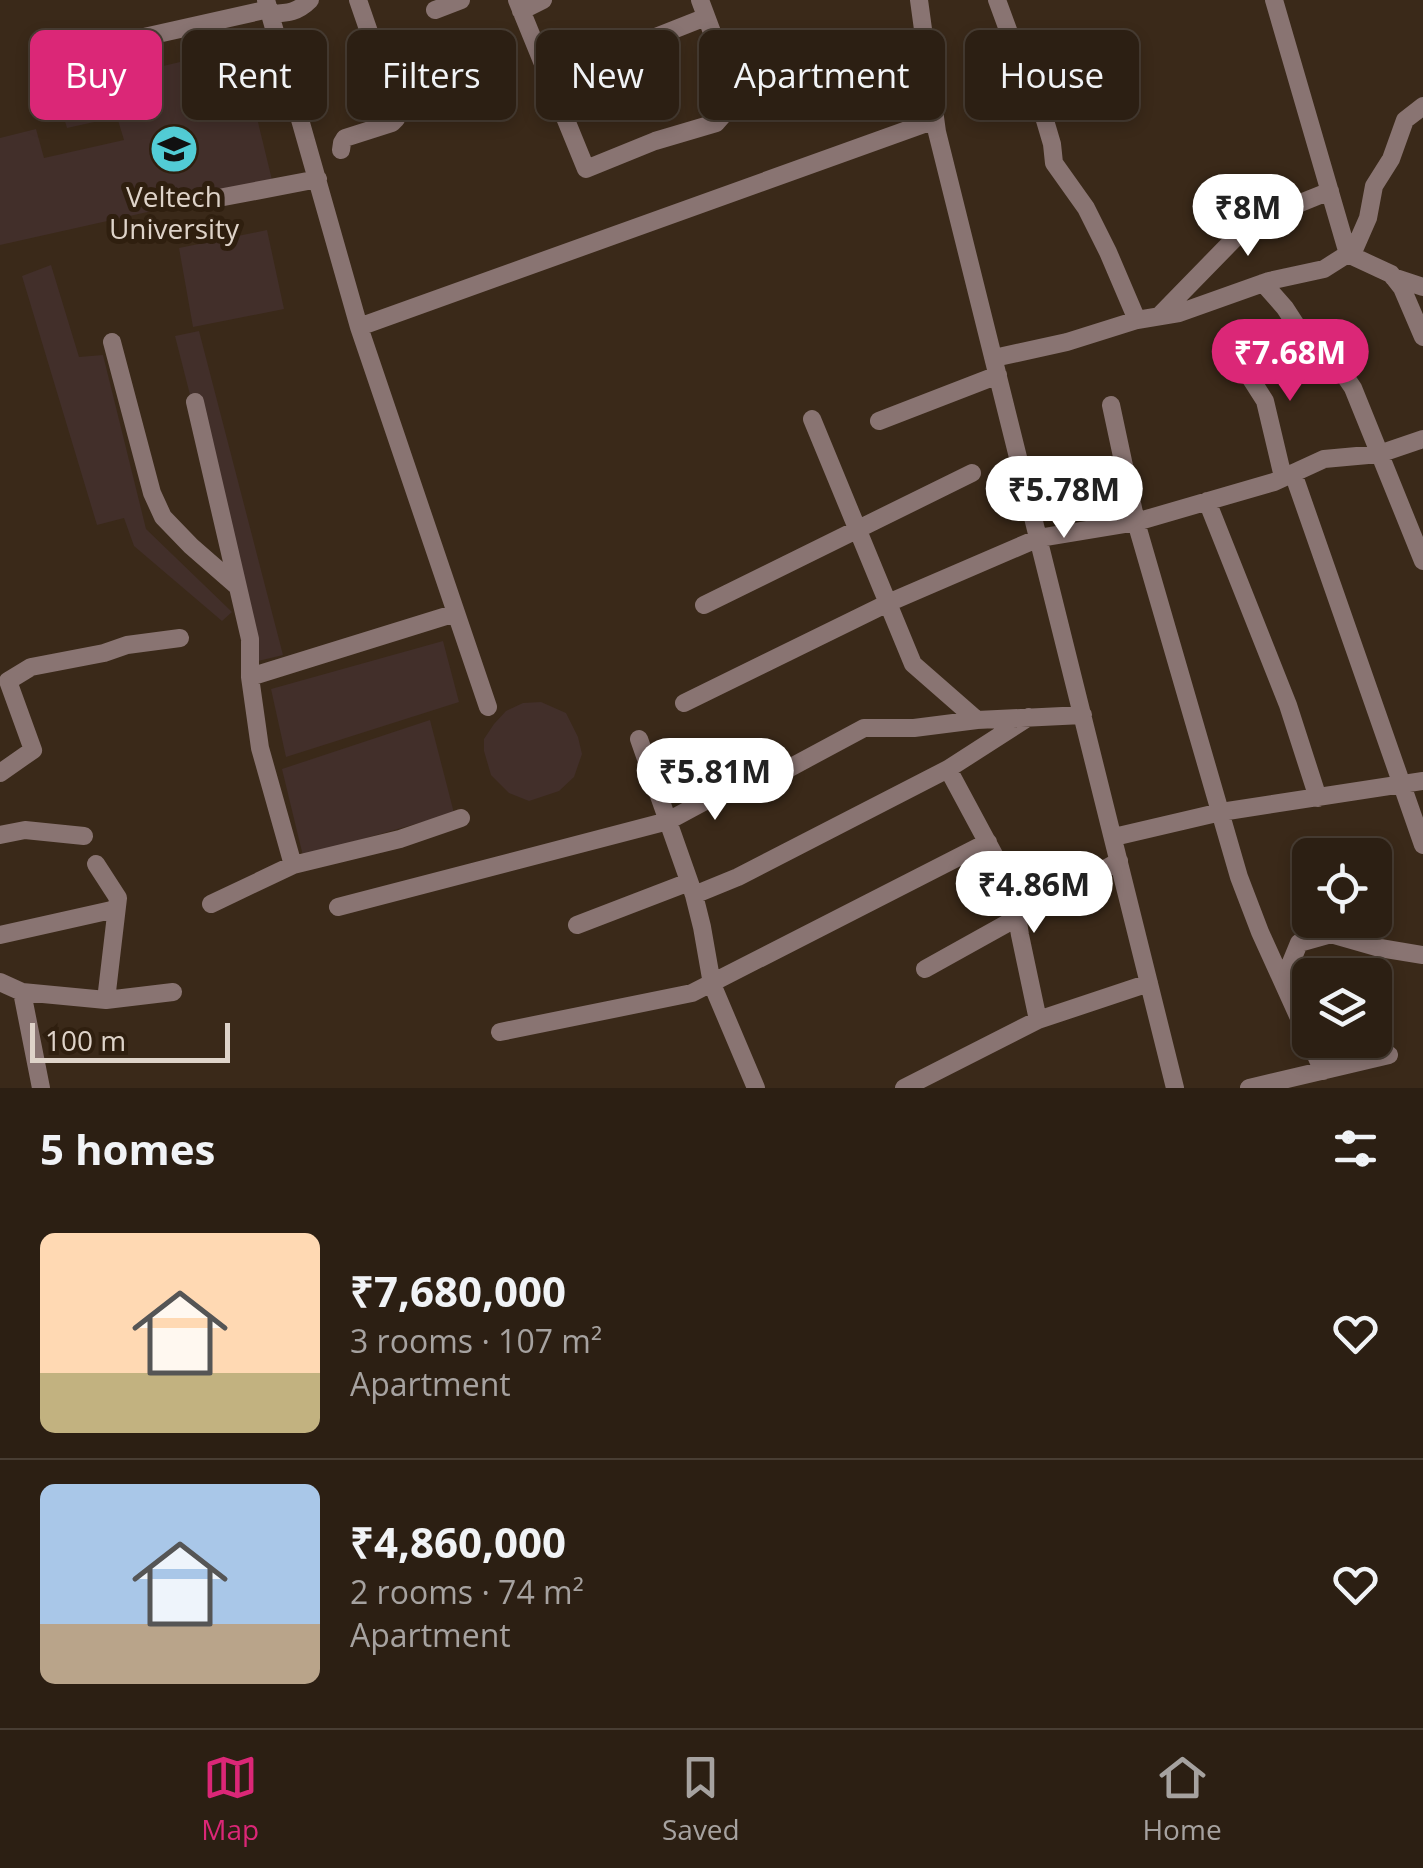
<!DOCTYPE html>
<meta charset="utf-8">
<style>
:root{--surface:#2c1f13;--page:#382c21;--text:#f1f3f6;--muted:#a6a2a0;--line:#483d33;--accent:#db2777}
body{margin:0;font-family:"Open Sans",sans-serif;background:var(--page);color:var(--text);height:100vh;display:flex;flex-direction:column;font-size:38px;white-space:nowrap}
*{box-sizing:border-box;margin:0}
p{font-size:32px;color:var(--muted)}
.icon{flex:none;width:55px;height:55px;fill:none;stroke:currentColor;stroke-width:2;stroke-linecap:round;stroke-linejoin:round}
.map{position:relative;height:1088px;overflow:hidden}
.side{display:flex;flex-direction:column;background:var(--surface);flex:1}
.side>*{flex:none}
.banner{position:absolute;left:30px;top:30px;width:1365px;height:90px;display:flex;gap:20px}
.controls{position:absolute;left:1292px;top:838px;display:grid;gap:20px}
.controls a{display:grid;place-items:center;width:100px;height:100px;border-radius:15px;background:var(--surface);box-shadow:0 5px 15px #0003,0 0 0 2px var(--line);font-size:50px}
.scale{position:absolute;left:30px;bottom:25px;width:200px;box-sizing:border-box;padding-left:10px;border:5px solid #ded3c9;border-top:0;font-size:28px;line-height:35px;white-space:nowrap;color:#ded3c9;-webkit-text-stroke:8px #2f1f0f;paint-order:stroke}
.price{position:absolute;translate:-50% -85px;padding:0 22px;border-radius:35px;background:#fff;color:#222;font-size:32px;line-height:65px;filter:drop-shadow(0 2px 5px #0008)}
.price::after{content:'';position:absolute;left:50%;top:60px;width:30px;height:22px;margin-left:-15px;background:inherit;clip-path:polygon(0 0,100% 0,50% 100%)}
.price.selected{background:var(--accent);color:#fff}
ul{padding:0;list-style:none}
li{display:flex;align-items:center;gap:30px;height:250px;padding:0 40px}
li+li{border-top:2px solid var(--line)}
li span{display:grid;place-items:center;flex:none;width:280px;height:200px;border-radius:15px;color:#555}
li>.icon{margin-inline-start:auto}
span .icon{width:120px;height:120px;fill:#fffc;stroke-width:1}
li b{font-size:42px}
h2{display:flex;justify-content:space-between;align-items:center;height:120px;padding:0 40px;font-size:42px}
.tag{padding:0 35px;border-radius:15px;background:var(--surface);box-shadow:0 5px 15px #0003,0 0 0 2px var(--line);font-size:35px;line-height:90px}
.tag.selected{background:var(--accent);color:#fff}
.tab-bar{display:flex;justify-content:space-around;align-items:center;height:140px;border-top:2px solid var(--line);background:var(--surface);font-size:28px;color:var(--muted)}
.tab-bar a{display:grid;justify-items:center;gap:5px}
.tab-bar .selected{color:var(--accent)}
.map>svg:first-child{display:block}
.education{fill:#422f2a}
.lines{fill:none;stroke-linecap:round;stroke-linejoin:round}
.minor{stroke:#897472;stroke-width:18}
.labels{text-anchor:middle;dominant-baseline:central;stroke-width:10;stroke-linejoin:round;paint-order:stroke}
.poi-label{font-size:28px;fill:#ded3c9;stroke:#2f1f0f}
</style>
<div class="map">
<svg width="1423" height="1088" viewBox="0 0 1423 1088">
<rect width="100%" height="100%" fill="#3a2919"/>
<!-- education -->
<path class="education" d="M240 48 273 184 0 245V138L36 129 44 158 124 140 117 117 67 128 56 91Z
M267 230 284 309 193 327 179 248Z
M51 265 79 357 103 355 146 529 232 612 222 621 134 546 124 518 97 525 22 276Z
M199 331 283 655 258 661 175 336Z
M443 641 459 702 286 757 271 689Z
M541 702 566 713 578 737 582 754 574 777 559 791 529 801 509 793 491 775 484 751V739L494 724 506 711 523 703Z
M430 720 454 813 303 856 282 769Z"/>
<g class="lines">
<!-- minor -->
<path class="minor" d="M266 0 359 327 488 707
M517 0 586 169 655 141 716 123 737 99 700 0
M919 0 937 132 1175 1088
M997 0 1015 49 1044 117 1052 144 1054 163 1086 208 1108 252 1137 320
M1274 0 1348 254 1391 274 1402 288 1423 337
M435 10 461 0
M521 11 543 0
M270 14C287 13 297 13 310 0
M59 56 269 9
M549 79 706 17
M341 150 342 143 345 138 392 123 396 119 397 113 358 0
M208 200 318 179
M1393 277 1423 287
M1263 283 1285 308 1296 325 1336 363 1353 388 1423 561
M1159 316 1239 234 1263 218 1330 191
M359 327 935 120
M112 342 152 493 163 517 191 546 238 587
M1240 350 1251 379 1265 401 1283 477
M994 358 1067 342 1137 320 1179 313 1269 281 1324 269 1354 250 1368 218 1374 186 1391 159 1405 120 1423 106
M195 402 250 639V677L260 748 293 865 400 839 461 818
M1111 405 1136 522 1239 877 1260 932 1323 1071
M812 419 913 664 977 720
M879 421 998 375
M1293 473 1423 845
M1207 501 1288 705 1318 798
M704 605 972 473
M250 677 456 613
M684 703 888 603 1039 538 1136 522 1274 482 1324 459 1379 454 1423 439
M639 739 694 895 702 927 712 984 756 1088
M948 769 1013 890 1020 935 1038 1020
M0 773 33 750 8 681 31 667 104 653 127 645 180 638
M0 835 25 830 84 836
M1114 837 1221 812 1423 781
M96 864 118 898 106 1000
M694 895 738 877 948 769 1029 717
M211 904 293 865
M338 907 668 821 757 773 784 771 864 728H914L977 720 1083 715
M577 925 689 882
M0 935 116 909
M925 969 1119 861
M0 982 22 992 106 1000 173 992
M1283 982 1299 943 1331 934 1380 948 1423 955
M22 992 41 1088
M500 1032 692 993 988 842
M904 1088 1038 1020 1149 983
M1249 1088 1389 1055"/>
</g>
<!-- icons -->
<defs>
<g id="university-disc" transform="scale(2.5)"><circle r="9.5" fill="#52ccd5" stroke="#2f1f0f"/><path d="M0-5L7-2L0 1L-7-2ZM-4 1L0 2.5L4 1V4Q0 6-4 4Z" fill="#111"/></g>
</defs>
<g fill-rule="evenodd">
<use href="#university-disc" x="174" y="149"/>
</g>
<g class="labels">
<!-- poi labels -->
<g class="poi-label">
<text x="174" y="196">Veltech<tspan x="174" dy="32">University</tspan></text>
</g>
</g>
</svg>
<div class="controls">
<a><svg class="icon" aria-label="locate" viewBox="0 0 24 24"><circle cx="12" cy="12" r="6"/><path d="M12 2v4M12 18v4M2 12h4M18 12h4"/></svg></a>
<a><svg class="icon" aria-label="layers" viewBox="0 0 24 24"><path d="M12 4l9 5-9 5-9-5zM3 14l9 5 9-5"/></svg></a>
</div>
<div class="scale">100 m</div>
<b class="price" style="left:1248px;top:259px">₹8M</b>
<b class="price selected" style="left:1290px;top:404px">₹7.68M</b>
<b class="price" style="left:1064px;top:541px">₹5.78M</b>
<b class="price" style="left:715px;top:823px">₹5.81M</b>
<b class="price" style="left:1034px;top:936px">₹4.86M</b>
<div class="banner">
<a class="tag selected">Buy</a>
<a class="tag">Rent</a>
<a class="tag">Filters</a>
<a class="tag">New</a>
<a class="tag">Apartment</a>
<a class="tag">House</a>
</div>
</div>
<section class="side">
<h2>5 homes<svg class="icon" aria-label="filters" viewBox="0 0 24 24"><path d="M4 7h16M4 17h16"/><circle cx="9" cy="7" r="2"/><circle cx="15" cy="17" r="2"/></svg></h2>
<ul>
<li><span style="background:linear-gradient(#ffd9b3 70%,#c2b280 0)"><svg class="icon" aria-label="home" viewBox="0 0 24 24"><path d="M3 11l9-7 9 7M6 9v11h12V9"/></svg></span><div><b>₹7,680,000</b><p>3 rooms · 107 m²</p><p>Apartment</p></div><svg class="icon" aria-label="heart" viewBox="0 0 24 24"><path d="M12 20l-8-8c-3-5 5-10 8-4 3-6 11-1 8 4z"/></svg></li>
<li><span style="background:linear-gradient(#a9c7e8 70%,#b9a48a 0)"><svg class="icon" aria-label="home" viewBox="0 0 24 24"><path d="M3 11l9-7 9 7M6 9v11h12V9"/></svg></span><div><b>₹4,860,000</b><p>2 rooms · 74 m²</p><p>Apartment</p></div><svg class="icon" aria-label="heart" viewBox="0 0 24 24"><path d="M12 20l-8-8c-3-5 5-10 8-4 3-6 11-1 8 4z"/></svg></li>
</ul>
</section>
<nav class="tab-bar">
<a class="selected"><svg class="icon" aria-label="map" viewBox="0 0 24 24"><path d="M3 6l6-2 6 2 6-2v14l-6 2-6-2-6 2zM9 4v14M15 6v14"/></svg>Map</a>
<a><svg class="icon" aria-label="saved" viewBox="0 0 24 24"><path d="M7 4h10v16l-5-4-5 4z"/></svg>Saved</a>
<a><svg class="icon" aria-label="home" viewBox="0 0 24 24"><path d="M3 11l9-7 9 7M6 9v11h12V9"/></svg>Home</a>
</nav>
